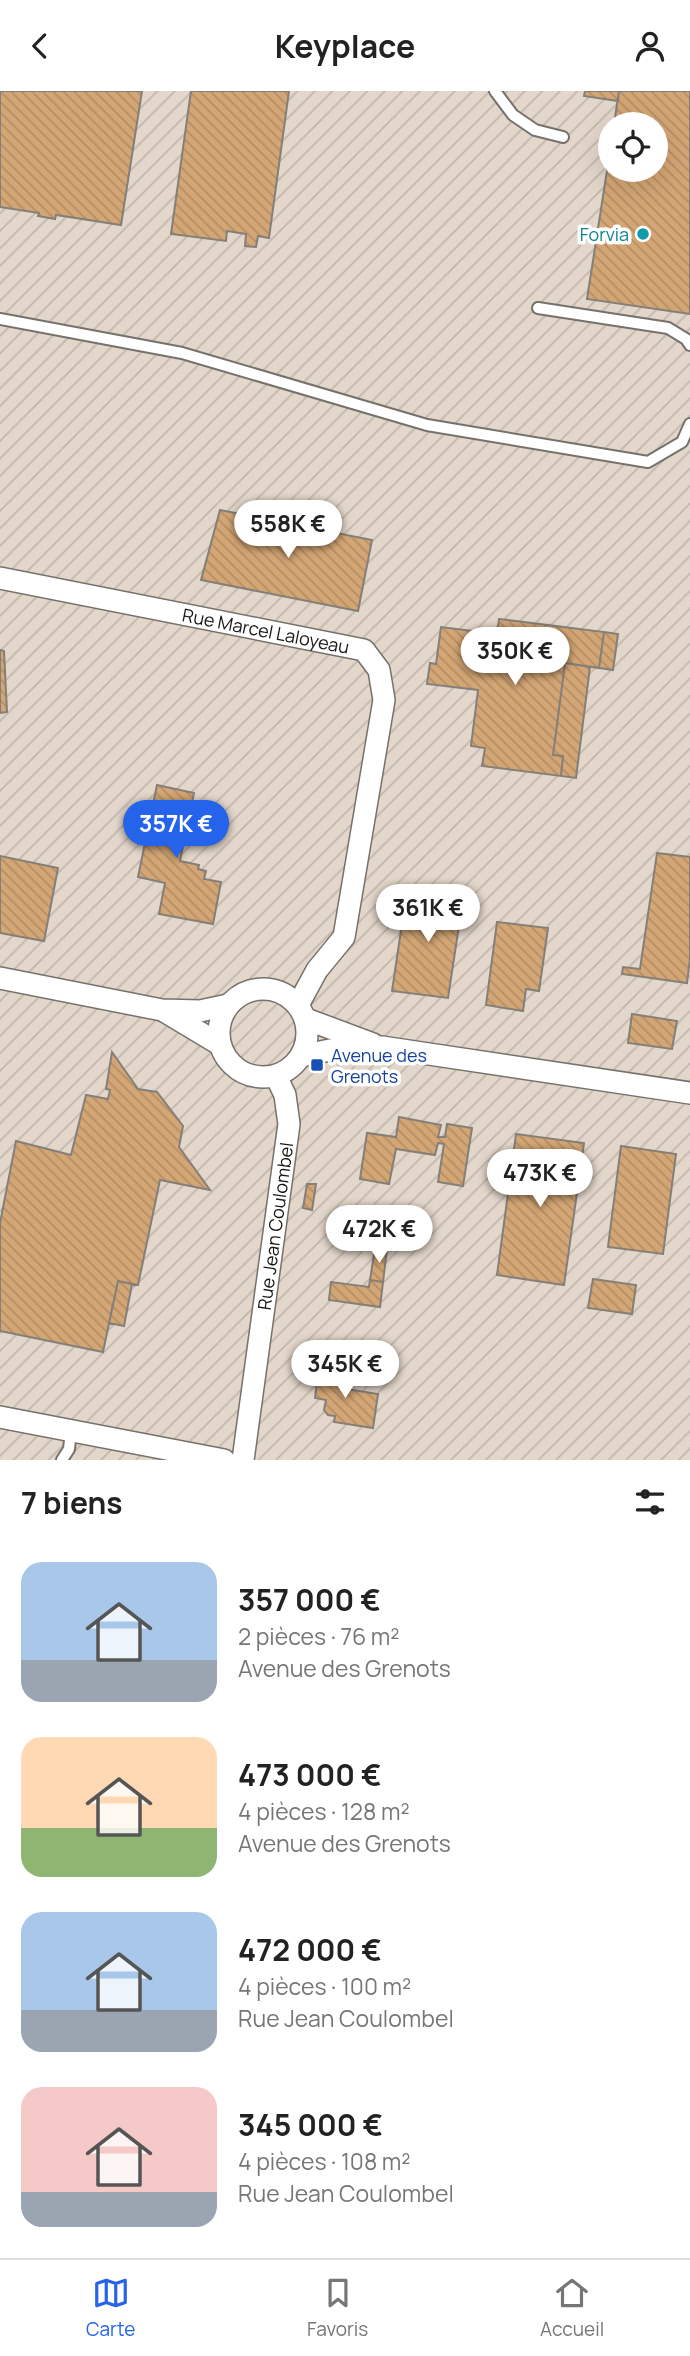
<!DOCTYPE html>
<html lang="fr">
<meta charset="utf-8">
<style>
:root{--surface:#fff;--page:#f6f6f6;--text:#222;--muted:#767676;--line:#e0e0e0;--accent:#2563eb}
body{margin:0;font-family:Manrope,sans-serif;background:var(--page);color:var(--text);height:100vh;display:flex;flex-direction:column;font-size:26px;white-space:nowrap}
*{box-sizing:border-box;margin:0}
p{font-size:23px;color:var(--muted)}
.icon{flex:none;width:38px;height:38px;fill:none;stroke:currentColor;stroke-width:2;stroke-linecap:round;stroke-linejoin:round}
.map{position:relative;height:1369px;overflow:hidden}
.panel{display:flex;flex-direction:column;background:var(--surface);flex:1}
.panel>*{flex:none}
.tools{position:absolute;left:598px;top:21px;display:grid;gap:14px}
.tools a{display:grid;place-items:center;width:70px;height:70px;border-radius:50%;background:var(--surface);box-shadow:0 7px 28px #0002;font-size:35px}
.price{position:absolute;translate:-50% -60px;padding:0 16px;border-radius:24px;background:#fff;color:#222;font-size:23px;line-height:46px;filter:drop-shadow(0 2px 4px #0008)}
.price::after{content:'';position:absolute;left:50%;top:42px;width:21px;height:16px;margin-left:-10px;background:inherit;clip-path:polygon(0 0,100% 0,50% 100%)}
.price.current{background:var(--accent);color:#fff}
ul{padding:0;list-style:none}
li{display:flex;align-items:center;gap:21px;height:175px;padding:0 21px}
li span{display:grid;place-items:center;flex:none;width:196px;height:140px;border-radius:21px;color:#555}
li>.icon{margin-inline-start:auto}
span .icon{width:84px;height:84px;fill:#fffc;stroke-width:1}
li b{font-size:30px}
h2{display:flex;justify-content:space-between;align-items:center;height:84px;padding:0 21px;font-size:30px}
header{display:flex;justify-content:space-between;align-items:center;height:91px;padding:0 21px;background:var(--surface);font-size:32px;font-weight:700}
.tabs{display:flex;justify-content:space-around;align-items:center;height:98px;border-top:2px solid var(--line);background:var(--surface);font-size:19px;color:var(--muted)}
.tabs a{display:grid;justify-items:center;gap:4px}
.tabs .current{color:var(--accent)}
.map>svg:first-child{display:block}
.industrial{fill:url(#industrial-furrows);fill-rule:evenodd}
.building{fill:url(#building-back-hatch);stroke:#857f79;stroke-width:2}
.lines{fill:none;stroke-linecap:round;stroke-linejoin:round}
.lane-casing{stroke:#76716b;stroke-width:14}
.street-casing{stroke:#76716b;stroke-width:24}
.lane{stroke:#fff;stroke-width:10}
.street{stroke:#fff;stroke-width:21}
.culture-dot{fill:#0f9aa8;stroke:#fff;stroke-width:2.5}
.transit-dot{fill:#1a4fb4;stroke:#fff;stroke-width:2.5}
.labels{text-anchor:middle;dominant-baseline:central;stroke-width:7;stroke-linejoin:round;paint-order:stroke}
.culture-label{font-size:18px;fill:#0d838f;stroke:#fff;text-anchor:end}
.street-label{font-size:18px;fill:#191714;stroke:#fff}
.transit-label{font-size:18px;fill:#164399;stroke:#fff;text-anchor:start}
</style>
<header><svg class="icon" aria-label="back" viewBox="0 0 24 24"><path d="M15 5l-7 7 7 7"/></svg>Keyplace<svg class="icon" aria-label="person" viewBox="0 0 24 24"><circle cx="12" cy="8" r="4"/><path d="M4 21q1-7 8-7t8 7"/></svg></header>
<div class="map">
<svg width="690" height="1369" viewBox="0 0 690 1369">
<defs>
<pattern id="industrial-furrows" width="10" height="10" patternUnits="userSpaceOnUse" patternTransform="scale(1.75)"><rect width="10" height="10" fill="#e3d6ca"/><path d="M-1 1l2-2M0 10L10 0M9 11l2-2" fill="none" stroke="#c2b7ad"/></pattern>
<pattern id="building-back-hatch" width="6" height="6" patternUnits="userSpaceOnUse" patternTransform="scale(1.75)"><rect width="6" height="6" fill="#d4a675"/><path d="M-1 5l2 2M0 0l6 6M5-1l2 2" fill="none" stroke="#b58e64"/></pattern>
</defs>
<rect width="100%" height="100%" fill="#e9e3dc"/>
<!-- industrial -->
<path class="industrial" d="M0 0H690V1369H0ZM611 33H656V79H611Z"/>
<!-- building -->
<path class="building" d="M0 0H142L121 134 56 124 55 128 38 125 39 122 0 116Z
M191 0H289L269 147 258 145 256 156 245 155 246 143 227 140 226 150 171 143Z
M585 0H619L618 10 584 5Z
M619 0H690V223L587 208 611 54V79H656V33H614Z
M220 419 372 449 358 520 201 489Z
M499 528 604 541 599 577 565 572 553 664 563 665 561 685 482 675 485 657 471 655 478 599 427 593 430 572 436 573 441 536 497 543Z
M604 541 618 543 613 579 599 577Z
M0 559 4 560 7 621 0 622Z
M565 572 590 576 576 687 561 685 563 665 553 664Z
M157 694 194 702 180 770 199 774 198 778 206 780 204 788 221 791 213 833 159 823 165 792 138 786Z
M657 762 690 766V868L687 892 622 883 623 876 640 878Z
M0 765 58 777 44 850 0 842Z
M407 799 449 805 450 800 464 802 448 907 392 900Z
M497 831 548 837 539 900 526 898 523 920 486 914Z
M632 923 677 930 672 958 628 952Z
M112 961 138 998 157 1001 183 1035 179 1056 210 1099 160 1089 138 1194 118 1190 103 1261 0 1240V1132L16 1050 71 1064 86 1004 108 1008 110 999 106 998Z
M399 1026 441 1034 438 1046H445L447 1033 472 1037 463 1095 438 1091 444 1053 438 1052 435 1064 396 1058 389 1093 360 1088 367 1042 396 1046Z
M516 1043 584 1052 564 1194 497 1184Z
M621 1055 676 1063 663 1163 608 1156Z
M307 1093H316L312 1119 303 1117Z
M375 1157 387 1158 383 1191 370 1189Z
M593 1188 636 1194 632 1223 588 1217Z
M370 1189 383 1191 380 1216 329 1209 331 1191 369 1196Z
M118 1190 132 1193 124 1235 109 1232Z
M319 1274 342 1278 340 1297 378 1303 373 1337 334 1331 335 1325 328 1324 324 1319 326 1309 315 1307Z"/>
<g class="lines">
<!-- lane casing -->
<g class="lane-casing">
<path id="lane" d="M495 0 513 24 535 39 563 46
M538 217 668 237 686 248 690 254
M0 228 182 262 427 334 648 371 682 351 690 333
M62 1369 69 1358 71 1340"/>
</g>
<!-- street casing -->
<g class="street-casing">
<g id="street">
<path id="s1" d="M0 487 364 559 379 579 384 609 344 846 317 879 298 914"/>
<path d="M0 887 162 919 200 920 228 914"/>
<circle cx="263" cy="942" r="44"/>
<path d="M164 920 219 953"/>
<path d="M306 928 373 953"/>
<path d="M301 965 330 959 382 956 690 1002"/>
<path d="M0 1326 224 1369"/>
<path id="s2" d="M243 1369 289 1033 285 1004 276 985"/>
</g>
</g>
<!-- lane -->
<use href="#lane" class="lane"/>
<!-- street -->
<use href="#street" class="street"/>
</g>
<!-- markers -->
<circle class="culture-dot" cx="643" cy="143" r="7"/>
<rect class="transit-dot" x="310" y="967" width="14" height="14" rx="3.5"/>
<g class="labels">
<!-- culture labels -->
<g class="culture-label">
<text x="629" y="143">Forvia</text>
</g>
<!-- street labels -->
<g class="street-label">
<text stroke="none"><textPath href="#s1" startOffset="271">Rue Marcel Laloyeau</textPath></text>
<text stroke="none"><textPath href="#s2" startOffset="236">Rue Jean Coulombel</textPath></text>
</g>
<!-- transit labels -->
<g class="transit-label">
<text x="331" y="964">Avenue des<tspan x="331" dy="21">Grenots</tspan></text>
</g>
</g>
</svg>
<div class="tools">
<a><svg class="icon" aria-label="locate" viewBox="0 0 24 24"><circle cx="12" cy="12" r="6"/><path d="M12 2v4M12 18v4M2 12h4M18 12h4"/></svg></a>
</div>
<b class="price" style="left:288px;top:469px">558K €</b>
<b class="price" style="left:515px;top:596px">350K €</b>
<b class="price current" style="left:176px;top:769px">357K €</b>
<b class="price" style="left:428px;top:853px">361K €</b>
<b class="price" style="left:540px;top:1118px">473K €</b>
<b class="price" style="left:379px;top:1174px">472K €</b>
<b class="price" style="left:345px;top:1309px">345K €</b>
</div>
<section class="panel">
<h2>7 biens<svg class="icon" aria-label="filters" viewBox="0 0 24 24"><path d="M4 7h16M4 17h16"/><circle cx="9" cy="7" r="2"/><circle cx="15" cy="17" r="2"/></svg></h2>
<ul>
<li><span style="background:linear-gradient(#a9c7e8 70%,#9aa5b1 0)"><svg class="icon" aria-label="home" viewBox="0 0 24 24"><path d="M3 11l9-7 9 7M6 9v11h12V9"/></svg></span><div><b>357 000 €</b><p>2 pièces · 76 m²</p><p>Avenue des Grenots</p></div></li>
<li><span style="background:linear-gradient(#ffd9b3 65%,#8fb573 0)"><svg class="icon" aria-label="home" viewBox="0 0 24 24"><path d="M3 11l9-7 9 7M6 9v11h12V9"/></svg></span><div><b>473 000 €</b><p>4 pièces · 128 m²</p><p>Avenue des Grenots</p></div></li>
<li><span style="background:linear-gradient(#a9c7e8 70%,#9aa5b1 0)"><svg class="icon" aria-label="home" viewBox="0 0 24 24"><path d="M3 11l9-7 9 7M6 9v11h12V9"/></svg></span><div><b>472 000 €</b><p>4 pièces · 100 m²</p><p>Rue Jean Coulombel</p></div></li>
<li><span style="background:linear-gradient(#f6c9c9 75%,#9aa5b1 0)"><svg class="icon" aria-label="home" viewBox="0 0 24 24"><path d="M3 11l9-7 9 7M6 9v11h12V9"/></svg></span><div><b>345 000 €</b><p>4 pièces · 108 m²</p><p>Rue Jean Coulombel</p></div></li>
</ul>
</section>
<nav class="tabs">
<a class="current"><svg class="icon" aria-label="map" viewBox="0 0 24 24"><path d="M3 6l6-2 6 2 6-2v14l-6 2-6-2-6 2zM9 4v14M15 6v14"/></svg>Carte</a>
<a><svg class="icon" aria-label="saved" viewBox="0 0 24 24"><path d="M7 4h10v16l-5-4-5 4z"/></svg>Favoris</a>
<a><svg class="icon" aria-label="home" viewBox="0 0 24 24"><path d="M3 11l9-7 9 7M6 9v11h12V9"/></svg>Accueil</a>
</nav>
